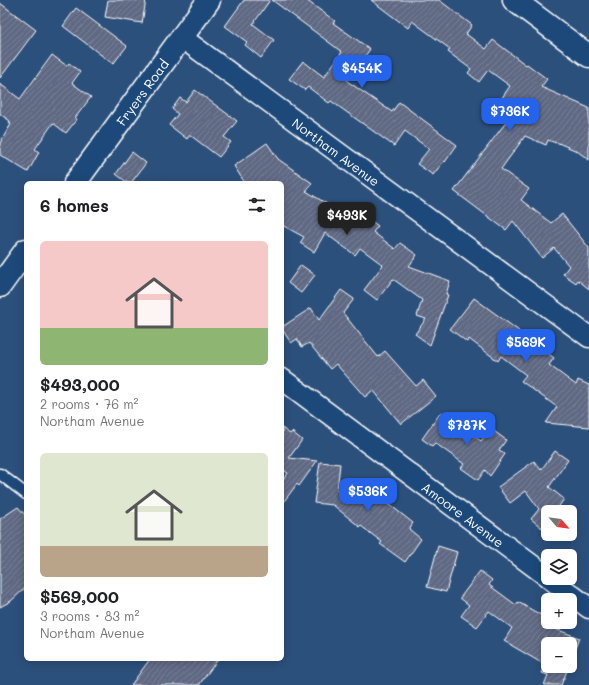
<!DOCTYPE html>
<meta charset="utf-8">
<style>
:root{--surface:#fff;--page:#f2f2f2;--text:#202124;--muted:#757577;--accent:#2563eb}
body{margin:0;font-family:Mali,sans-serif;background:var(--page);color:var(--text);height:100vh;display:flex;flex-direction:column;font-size:15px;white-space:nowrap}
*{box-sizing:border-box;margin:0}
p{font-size:13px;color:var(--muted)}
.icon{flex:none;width:22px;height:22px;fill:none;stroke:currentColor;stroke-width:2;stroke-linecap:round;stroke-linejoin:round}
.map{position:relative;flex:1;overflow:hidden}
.panel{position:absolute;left:24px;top:181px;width:260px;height:480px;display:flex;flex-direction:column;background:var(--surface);border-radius:6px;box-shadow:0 2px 10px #0003}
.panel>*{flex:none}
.needle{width:26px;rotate:118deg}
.tools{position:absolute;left:541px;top:505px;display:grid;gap:8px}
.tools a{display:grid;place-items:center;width:36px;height:36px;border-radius:6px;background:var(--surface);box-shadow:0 2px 10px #0003;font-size:20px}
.price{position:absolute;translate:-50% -34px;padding:0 9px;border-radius:8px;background:var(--accent);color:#fff;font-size:13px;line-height:26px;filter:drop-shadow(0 1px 2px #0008)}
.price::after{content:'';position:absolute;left:50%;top:24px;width:12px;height:9px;margin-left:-6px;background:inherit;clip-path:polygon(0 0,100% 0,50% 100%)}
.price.on{background:#222;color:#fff}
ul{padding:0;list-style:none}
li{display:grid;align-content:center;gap:8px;height:212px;padding:0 16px}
li span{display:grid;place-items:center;height:124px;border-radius:6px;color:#555}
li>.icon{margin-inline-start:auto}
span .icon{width:72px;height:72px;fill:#fffc;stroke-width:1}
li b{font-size:17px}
h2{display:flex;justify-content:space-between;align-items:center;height:48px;padding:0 16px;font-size:17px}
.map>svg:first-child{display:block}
.building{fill:url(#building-hatch);stroke:#fff}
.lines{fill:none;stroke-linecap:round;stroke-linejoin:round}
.service-casing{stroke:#fff;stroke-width:13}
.minor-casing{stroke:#fff;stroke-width:23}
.tertiary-casing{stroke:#fff;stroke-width:25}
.service{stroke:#1f4a7a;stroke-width:10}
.minor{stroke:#1f4a7a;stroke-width:20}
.tertiary{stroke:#1f4a7a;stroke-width:22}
.labels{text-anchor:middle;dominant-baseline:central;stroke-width:3;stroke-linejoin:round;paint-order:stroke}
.street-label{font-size:13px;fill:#fff;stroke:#1f4a7a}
</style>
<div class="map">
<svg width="589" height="685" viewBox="0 0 589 685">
<defs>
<pattern id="building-hatch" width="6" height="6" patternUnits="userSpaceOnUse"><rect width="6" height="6" fill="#616984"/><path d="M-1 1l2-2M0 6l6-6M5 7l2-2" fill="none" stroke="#798096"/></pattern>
</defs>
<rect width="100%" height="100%" fill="#2c507c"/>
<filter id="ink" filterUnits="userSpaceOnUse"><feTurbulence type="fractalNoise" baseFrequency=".025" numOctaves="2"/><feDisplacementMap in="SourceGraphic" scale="8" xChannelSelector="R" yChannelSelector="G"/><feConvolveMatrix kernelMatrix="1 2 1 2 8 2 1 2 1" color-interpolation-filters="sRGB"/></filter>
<g filter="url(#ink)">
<!-- building -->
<path class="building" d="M108 0H146L142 23 105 17Z
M244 0H270L253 24 274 40 261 58 245 45 247 42 225 26Z
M272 0H306L335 21 333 23 370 49 347 81 392 112 399 102 457 145 445 162 444 161 433 175 417 164 429 149 405 131 394 146 331 101 329 103 308 87 305 90 289 79 303 61 324 77 342 52Z
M371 0H439L472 25 466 34 486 49 493 40 526 65 527 64 547 79 541 87 589 108V160L577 151 556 142V143L548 140 546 145 525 136 501 169 529 189 521 200 551 223 562 214 589 248V289L578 280 576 283 563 274 569 266 554 248 542 258 513 221 506 230 454 191 513 113 499 102 510 86 488 70 479 82 468 73 471 69 448 52 450 49 412 21 408 28Z
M0 3 36 30 0 78Z
M76 8 127 46 113 64 63 26Z
M52 55 67 66 69 63 80 72 72 83 91 97 75 118 77 119 66 133 53 123 35 149 39 152 28 172 0 155V143L11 124 9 123 10 121 0 114V84L20 99Z
M195 90 237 121 224 137 231 142 219 157 190 135 187 139 169 125 178 114 172 109 180 98 186 102Z
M267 143 278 159 312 183 306 191 358 223 364 215 378 226 373 232 395 249 400 243 417 255 409 266 450 281 446 294 448 295 430 345 415 334 426 319 417 316 422 300 393 279 377 300 364 290 383 265 360 248 355 255 325 233 314 252 300 243 304 237 282 225V183H245L234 166Z
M132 152 146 163 131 183H128L116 174Z
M301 265 315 275 301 293 288 283Z
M341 290 354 299 343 313 378 357 385 351 416 386 423 380 436 396 401 424 373 390 365 397 336 364 330 369 309 343 302 347 297 339 291 343 282 329V327L311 308 319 320Z
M474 298 519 331 517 334 542 353 544 350 554 358 549 365 576 385 578 380 589 385V427L546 423 557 407 521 381 526 375 501 356 498 361 469 339 467 342 450 329Z
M441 412 481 441 490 428 506 440 499 450 505 454 490 476 485 470 478 480 461 468 464 464 435 443 432 446 422 439Z
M282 428 290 434 292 432 302 440 289 458 317 461 299 486 297 484 282 504V481L288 473 282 469Z
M555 451 568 460 549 487 564 499 555 512H548V521L542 528 531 519 539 509 526 491 510 503 498 487 534 461 541 470Z
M320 462 340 464 337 490 358 494 363 487 365 488 366 486 413 523 409 529 421 539 405 562 380 544 382 542 361 526 360 527 333 505 314 503Z
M18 507 26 516V587L11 601 0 607V519Z
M438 546 457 552 446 592 427 587Z
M480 571 492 580 489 585 516 605 518 602 548 619V626L579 638 570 662V644H548V666H569L561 685H544L548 675 542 673 545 665 504 641 512 628 489 611 477 627 461 616 469 605 460 598Z
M150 659H218L199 685H131Z"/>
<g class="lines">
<!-- service casing -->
<g class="service-casing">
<path id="service" d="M0 474 26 494"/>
</g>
<!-- minor casing -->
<g class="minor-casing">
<g id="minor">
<path id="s1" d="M181 37 589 337"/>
<path id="s2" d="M282 379 548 577"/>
<path d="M549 578 589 608"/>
</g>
</g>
<!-- tertiary casing -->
<g class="tertiary-casing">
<g id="tertiary">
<path d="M514 0 589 56"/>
<path id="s3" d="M75 183 209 0"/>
<path d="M0 286 26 250"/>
</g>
</g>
<!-- service -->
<use href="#service" class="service"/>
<!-- minor -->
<use href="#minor" class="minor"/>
<!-- tertiary -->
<use href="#tertiary" class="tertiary"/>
</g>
</g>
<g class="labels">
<!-- street labels -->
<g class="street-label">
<text stroke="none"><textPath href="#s3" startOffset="113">Fryers Road</textPath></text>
<text stroke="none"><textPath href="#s1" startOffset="193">Northam Avenue</textPath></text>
<text stroke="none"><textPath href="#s2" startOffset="226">Amoore Avenue</textPath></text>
</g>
</g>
</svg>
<div class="tools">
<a><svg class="needle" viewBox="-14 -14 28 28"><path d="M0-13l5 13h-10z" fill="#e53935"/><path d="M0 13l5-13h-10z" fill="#757577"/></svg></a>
<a><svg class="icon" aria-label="layers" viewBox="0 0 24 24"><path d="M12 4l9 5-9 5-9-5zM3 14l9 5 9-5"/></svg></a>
<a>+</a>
<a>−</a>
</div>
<b class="price" style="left:362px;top:89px">$454K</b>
<b class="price" style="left:510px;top:132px">$736K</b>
<b class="price on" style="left:347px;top:236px">$493K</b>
<b class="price" style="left:526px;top:363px">$569K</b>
<b class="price" style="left:467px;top:446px">$787K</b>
<b class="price" style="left:368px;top:512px">$536K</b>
<section class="panel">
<h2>6 homes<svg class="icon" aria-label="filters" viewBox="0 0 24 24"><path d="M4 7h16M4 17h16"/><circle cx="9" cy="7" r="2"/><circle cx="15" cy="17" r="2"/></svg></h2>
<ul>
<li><span style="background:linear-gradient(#f6c9c9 70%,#8fb573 0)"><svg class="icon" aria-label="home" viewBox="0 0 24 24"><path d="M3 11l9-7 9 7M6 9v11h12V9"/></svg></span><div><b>$493,000</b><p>2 rooms · 76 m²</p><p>Northam Avenue</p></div></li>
<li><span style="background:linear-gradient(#dfe7d0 75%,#b9a48a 0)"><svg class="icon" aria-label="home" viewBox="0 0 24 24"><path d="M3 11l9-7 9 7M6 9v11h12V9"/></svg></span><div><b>$569,000</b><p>3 rooms · 83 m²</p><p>Northam Avenue</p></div></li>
</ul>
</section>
</div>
